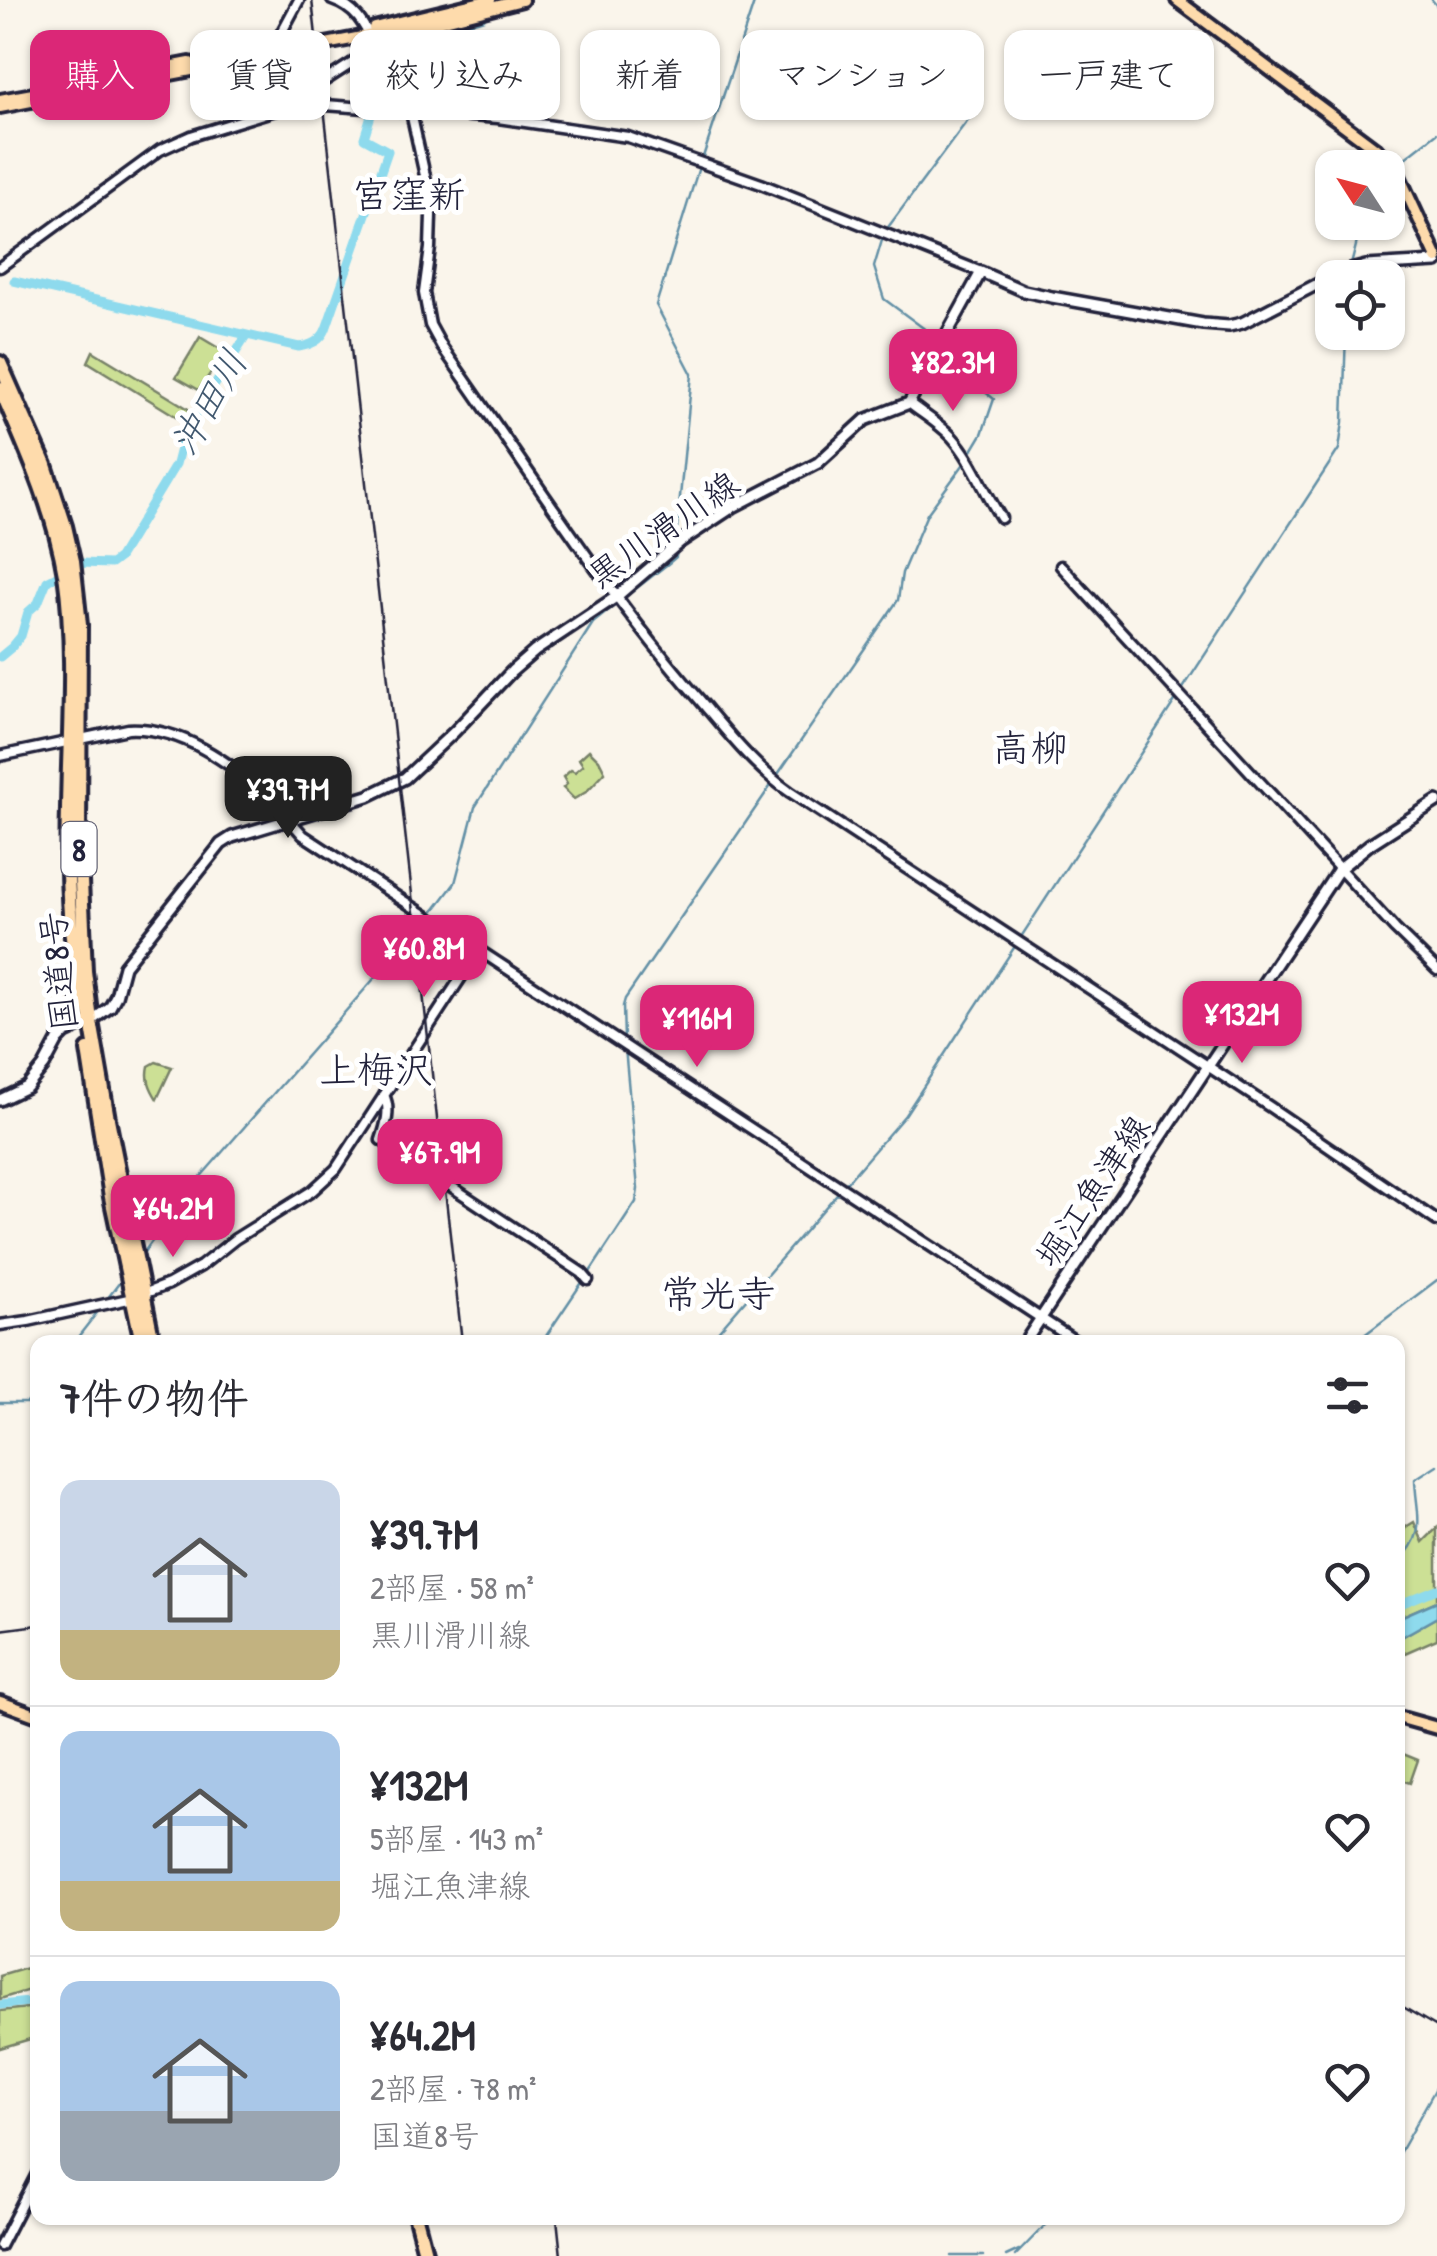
<!DOCTYPE html>
<html lang="ja">
<meta charset="utf-8">
<style>
:root{--surface:#fff;--page:#f7f7f7;--text:#2b2b33;--muted:#7c7c81;--line:#e1e1e2;--accent:#db2777}
body{margin:0;font-family:"Patrick Hand","Klee One",sans-serif;background:var(--page);color:var(--text);height:100vh;display:flex;flex-direction:column;font-size:38px;white-space:nowrap}
*{box-sizing:border-box;margin:0}
p{font-size:32px;color:var(--muted)}
.icon{flex:none;width:55px;height:55px;fill:none;stroke:currentColor;stroke-width:2;stroke-linecap:round;stroke-linejoin:round}
.map{position:relative;flex:1;overflow:hidden}
.side{position:absolute;left:30px;top:1335px;width:1375px;height:890px;display:flex;flex-direction:column;background:var(--surface);border-radius:20px;box-shadow:0 2px 8px #0004}
.side>*{flex:none}
.guide{position:absolute;left:30px;top:30px;width:1378px;height:90px;display:flex;gap:20px}
.needle{width:65px;rotate:306deg}
.tools{position:absolute;left:1315px;top:150px;display:grid;gap:20px}
.tools a{display:grid;place-items:center;width:90px;height:90px;border-radius:20px;background:var(--surface);box-shadow:0 2px 8px #0004;font-size:50px}
.price{position:absolute;translate:-50% -85px;padding:0 22px;border-radius:20px;background:var(--accent);color:#fff;font-size:32px;line-height:65px;filter:drop-shadow(0 2px 5px #0008)}
.price::after{content:'';position:absolute;left:50%;top:60px;width:30px;height:22px;margin-left:-15px;background:inherit;clip-path:polygon(0 0,100% 0,50% 100%)}
.price.selected{background:#222;color:#fff}
ul{padding:0;list-style:none}
li{display:flex;align-items:center;gap:30px;height:250px;padding:0 30px}
li+li{border-top:2px solid var(--line)}
li span{display:grid;place-items:center;flex:none;width:280px;height:200px;border-radius:20px;color:#555}
li>.icon{margin-inline-start:auto}
span .icon{width:120px;height:120px;fill:#fffc;stroke-width:1}
li b{font-size:42px}
h2{display:flex;justify-content:space-between;align-items:center;height:120px;padding:0 30px;font-size:42px}
.tag{padding:0 35px;border-radius:20px;background:var(--surface);box-shadow:0 2px 8px #0004;font-size:35px;line-height:90px}
.tag.selected{background:var(--accent);color:#fff}
.map>svg:first-child{display:block}
.green{fill:#cce095;stroke:#778168;stroke-width:2.5}
.water{fill:#8edaed;stroke:#6390a6;stroke-width:2.5}
.lines{fill:none;stroke-linecap:round;stroke-linejoin:round}
.stream{stroke:#6390a6;stroke-width:2.5}
.river{stroke:#8edaed;stroke-width:9}
.tertiary-casing{stroke:#22223b;stroke-width:15}
.secondary-casing{stroke:#22223b;stroke-width:16}
.primary-casing{stroke:#22223b;stroke-width:18}
.trunk-casing{stroke:#22223b;stroke-width:20}
.tertiary{stroke:#fff;stroke-width:8}
.secondary{stroke:#fff;stroke-width:9}
.primary{stroke:#fedbac;stroke-width:10}
.trunk{stroke:#fedbac;stroke-width:12}
.rail{stroke:#22223b;stroke-width:2.5}
.labels{text-anchor:middle;dominant-baseline:central;stroke-width:10;stroke-linejoin:round;paint-order:stroke}
.shield{fill:#fff;stroke:#646476;stroke-width:2.5}
.shield-label{font-size:32px;font-weight:bold;fill:#22223b}
.street-label{font-size:35px;fill:#22223b;stroke:#fff}
.neighbourhood-label{font-size:38px;fill:#22223b;stroke:#fff}
.water-label{font-size:38px;font-style:italic;fill:#425970;stroke:#fff}
</style>
<div class="map">
<svg width="1437" height="2256" viewBox="0 0 1437 2256">
<rect width="100%" height="100%" fill="#faf5eb"/>
<filter id="ink" filterUnits="userSpaceOnUse"><feTurbulence type="fractalNoise" baseFrequency=".01" numOctaves="2"/><feDisplacementMap in="SourceGraphic" scale="20" xChannelSelector="R" yChannelSelector="G"/><feConvolveMatrix kernelMatrix="1 2 1 2 8 2 1 2 1" color-interpolation-filters="sRGB"/></filter>
<g filter="url(#ink)">
<!-- green -->
<path class="green" d="M200 337 225 352 199 390 176 377Z
M93 351 187 408 190 411 182 420 88 362Z
M589 750 599 760 605 772 586 792 574 799 563 788 567 784 563 777 571 770 575 772 583 765 579 759Z
M156 1062 172 1067 157 1099C150 1088 146 1079 149 1066Z
M1414 1522 1423 1542 1437 1528V1601L1398 1618V1542L1406 1527Z
M1437 1617V1639L1398 1656V1639Z
M1398 1752 1418 1760 1410 1783 1398 1779Z
M37 1965V1992L29 1990 0 1999V1976Z
M37 2007V2037L0 2048V2011Z"/>
<!-- water -->
<path class="water" d="M1437 1601V1617L1398 1639V1618Z"/>
<g class="lines">
<!-- stream -->
<path class="stream" d="M1432 0 1437 6
M399 71C414 45 417 57 438 49L458 27 484 19 488 14
M378 104 396 78
M702 160 755 0
M1395 166 1437 133
M886 230 970 117 908 69
M883 237 874 267 884 299 926 330 933 349
M1351 265 1362 222
M939 355 994 399 982 434 970 454
M676 538 692 374 656 305 699 167
M624 598 669 563 676 557 677 551
M776 777 898 600 902 573 927 514 966 461
M624 1040 623 1006 625 999 772 784
M141 1256 197 1181 436 908 455 883 475 807 593 623 618 603
M588 1275 636 1202 638 1189 625 1048
M107 1299 123 1278
M74 1342 99 1310
M542 1342 583 1281
M709 1342 905 1115 1339 449 1343 422 1346 332
M1355 1342 1437 1280
M0 1403H27L38 1390
M1398 1562C1429 1533 1416 1515 1415 1479L1437 1465
M1398 2155 1437 2086
M952 2256H983
M1006 2256 1019 2250
M1015 2256 1052 2218"/>
<!-- river -->
<path class="river" d="M14 281 299 347C311 345 321 341 326 329L388 151 364 138 372 112
M0 657 12 647 21 636 28 612 38 603 47 581 81 563 111 564 119 558 176 464 182 441 189 425 247 335
M1398 1605 1437 1589
M0 2005 38 2001"/>
<!-- tertiary casing -->
<g class="tertiary-casing">
<path id="tertiary" d="M277 47V41L299 0
M379 55 405 85 429 194 431 215 430 248 424 293 430 325 442 347C526 465 603 590 699 699 727 732 754 767 790 792L1270 1107 1437 1221
M282 108 325 105 498 118 628 137 761 184 981 272
M0 267 160 150 191 136 282 108 360 58 379 55C366 30 361 10 332 0
M909 403C923 414 940 424 952 437 973 460 984 492 1001 518
M1061 566 1395 929 1437 970
M0 756 128 729C191 726 242 775 289 811L295 826 303 835 1077 1342
M384 1095C391 1109 386 1126 381 1140L582 1273 588 1280
M0 1325 28 1321 133 1298 169 1284 201 1266 235 1239 312 1191 336 1169 479 950
M0 2246 38 2172"/>
</g>
<!-- secondary casing -->
<g class="secondary-casing">
<path id="secondary" d="M0 1100 27 1087 44 1066 58 1040 65 1033 91 1021 110 1007 116 996 124 966 221 844 232 837 368 796 405 778 454 732 512 671 535 651 616 597 680 542 733 507 818 463 865 420 909 403 981 272 1024 291 1052 297 1203 324 1229 326 1242 323 1339 273 1366 266 1437 262
M1025 1342 1339 869 1370 844 1437 801"/>
</g>
<!-- primary casing -->
<g class="primary-casing">
<path id="primary" d="M1177 0 1376 149 1399 176 1437 258
M374 28 490 0
M75 85 190 63
M0 100 33 94
M0 107 429 24 522 0
M0 1702 38 1716
M1398 1717 1437 1728"/>
</g>
<!-- trunk casing -->
<g class="trunk-casing">
<path id="trunk" d="M0 363 45 465 65 526 73 561 80 625 79 836 85 971 91 1021 108 1119 153 1342
M0 388C26 448 54 509 65 574 76 651 69 732 68 809 66 875 70 941 81 1006
M88 1050 111 1197 142 1342
M416 2218 426 2256"/>
</g>
<!-- tertiary -->
<use href="#tertiary" class="tertiary"/>
<!-- secondary -->
<use href="#secondary" class="secondary"/>
<!-- primary -->
<use href="#primary" class="primary"/>
<!-- trunk -->
<use href="#trunk" class="trunk"/>
<!-- rail -->
<path class="rail" d="M312 0 462 1342
M0 1630 38 1625
M1398 2004 1437 2027
M557 2218 561 2256"/>
</g>
</g>
<g class="labels">
<!-- shield labels -->
<rect class="shield" x="61.5" y="822" width="35" height="54" rx="8"/>
<g class="shield-label">
<text x="79" y="849">8</text>
</g>
<!-- street labels -->
<g class="street-label">
<text transform="translate(663 529) rotate(-35)">黒川滑川線</text>
<text transform="translate(58 971) rotate(-96)">国道8号</text>
<text transform="translate(1092 1191) rotate(-56)">堀江魚津線</text>
</g>
<!-- neighbourhood labels -->
<g class="neighbourhood-label">
<text x="409" y="194">宮窪新</text>
<text x="1030" y="747">高柳</text>
<text x="376" y="1069">上梅沢</text>
<text x="718" y="1293">常光寺</text>
</g>
<!-- water labels -->
<g class="water-label">
<text transform="translate(208 402) rotate(-60)">沖田川</text>
</g>
</g>
</svg>
<div class="tools">
<a><svg class="needle" viewBox="-14 -14 28 28"><path d="M0-13l5 13h-10z" fill="#e53935"/><path d="M0 13l5-13h-10z" fill="#7c7c81"/></svg></a>
<a><svg class="icon" aria-label="locate" viewBox="0 0 24 24"><circle cx="12" cy="12" r="6"/><path d="M12 2v4M12 18v4M2 12h4M18 12h4"/></svg></a>
</div>
<b class="price" style="left:953px;top:414px">¥82.3M</b>
<b class="price selected" style="left:288px;top:841px">¥39.7M</b>
<b class="price" style="left:424px;top:1000px">¥60.8M</b>
<b class="price" style="left:1242px;top:1066px">¥132M</b>
<b class="price" style="left:697px;top:1070px">¥116M</b>
<b class="price" style="left:440px;top:1204px">¥67.9M</b>
<b class="price" style="left:173px;top:1260px">¥64.2M</b>
<div class="guide">
<a class="tag selected">購入</a>
<a class="tag">賃貸</a>
<a class="tag">絞り込み</a>
<a class="tag">新着</a>
<a class="tag">マンション</a>
<a class="tag">一戸建て</a>
</div>
<section class="side">
<h2>7件の物件<svg class="icon" aria-label="filters" viewBox="0 0 24 24"><path d="M4 7h16M4 17h16"/><circle cx="9" cy="7" r="2"/><circle cx="15" cy="17" r="2"/></svg></h2>
<ul>
<li><span style="background:linear-gradient(#c9d6e8 75%,#c2b280 0)"><svg class="icon" aria-label="home" viewBox="0 0 24 24"><path d="M3 11l9-7 9 7M6 9v11h12V9"/></svg></span><div><b>¥39.7M</b><p>2部屋 · 58 m²</p><p>黒川滑川線</p></div><svg class="icon" aria-label="heart" viewBox="0 0 24 24"><path d="M12 20l-8-8c-3-5 5-10 8-4 3-6 11-1 8 4z"/></svg></li>
<li><span style="background:linear-gradient(#a9c7e8 75%,#c2b280 0)"><svg class="icon" aria-label="home" viewBox="0 0 24 24"><path d="M3 11l9-7 9 7M6 9v11h12V9"/></svg></span><div><b>¥132M</b><p>5部屋 · 143 m²</p><p>堀江魚津線</p></div><svg class="icon" aria-label="heart" viewBox="0 0 24 24"><path d="M12 20l-8-8c-3-5 5-10 8-4 3-6 11-1 8 4z"/></svg></li>
<li><span style="background:linear-gradient(#a9c7e8 65%,#9aa5b1 0)"><svg class="icon" aria-label="home" viewBox="0 0 24 24"><path d="M3 11l9-7 9 7M6 9v11h12V9"/></svg></span><div><b>¥64.2M</b><p>2部屋 · 78 m²</p><p>国道8号</p></div><svg class="icon" aria-label="heart" viewBox="0 0 24 24"><path d="M12 20l-8-8c-3-5 5-10 8-4 3-6 11-1 8 4z"/></svg></li>
</ul>
</section>
</div>
